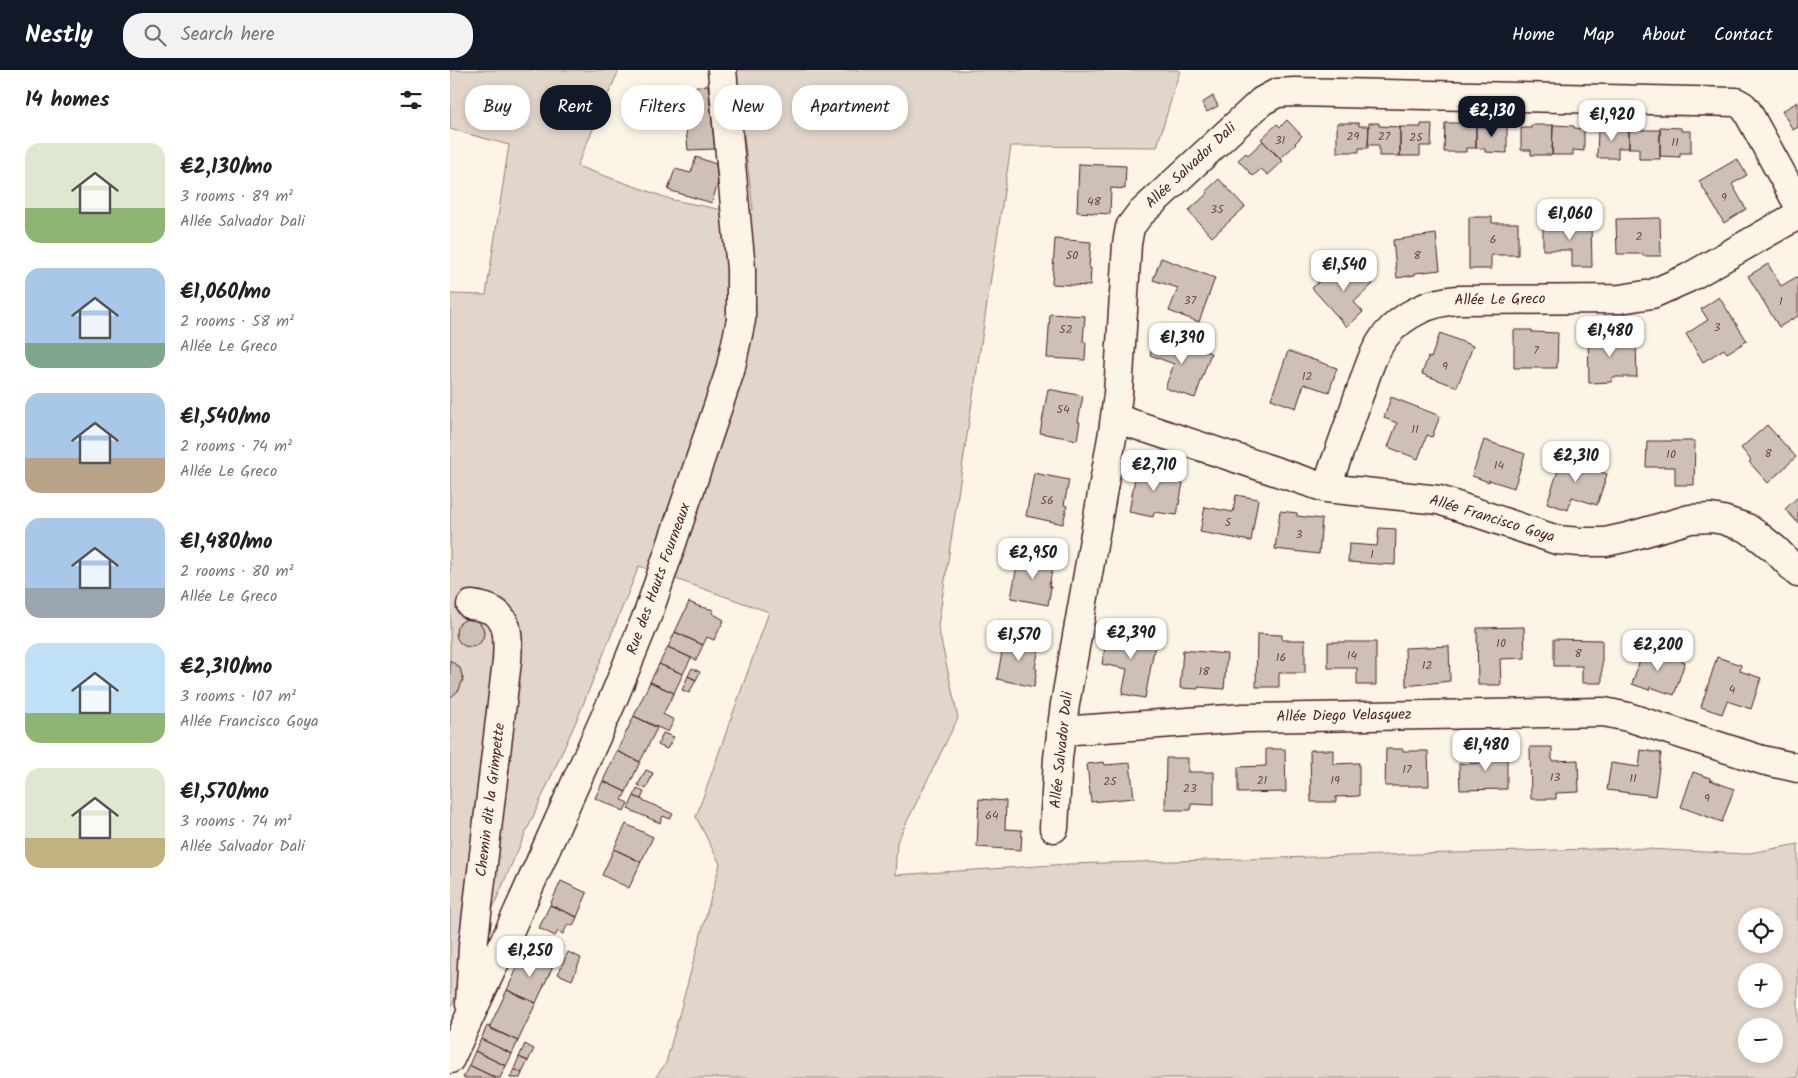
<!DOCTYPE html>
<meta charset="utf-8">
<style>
:root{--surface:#fff;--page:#f2f2f2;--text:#222;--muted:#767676;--accent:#111827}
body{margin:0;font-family:Kalam,sans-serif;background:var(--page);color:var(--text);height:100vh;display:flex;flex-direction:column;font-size:19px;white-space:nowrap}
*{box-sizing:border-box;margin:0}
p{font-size:16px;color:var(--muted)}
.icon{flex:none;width:28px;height:28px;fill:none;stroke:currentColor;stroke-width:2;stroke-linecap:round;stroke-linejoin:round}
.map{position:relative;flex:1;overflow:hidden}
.drawer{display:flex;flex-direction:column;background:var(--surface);width:450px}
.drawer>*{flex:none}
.guide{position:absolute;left:15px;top:15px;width:475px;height:45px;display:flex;gap:10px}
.tools{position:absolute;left:1288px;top:838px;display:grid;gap:10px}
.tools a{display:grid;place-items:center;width:45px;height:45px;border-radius:50%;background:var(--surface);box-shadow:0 2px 8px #0003;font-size:25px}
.price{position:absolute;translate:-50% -42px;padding:0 11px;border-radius:10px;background:#fff;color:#222;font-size:16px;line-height:32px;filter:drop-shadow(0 1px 2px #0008)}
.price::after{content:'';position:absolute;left:50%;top:30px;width:15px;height:11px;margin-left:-8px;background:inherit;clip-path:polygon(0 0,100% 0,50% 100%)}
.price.current{background:var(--accent);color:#fff}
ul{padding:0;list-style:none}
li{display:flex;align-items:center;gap:15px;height:125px;padding:0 25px}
li span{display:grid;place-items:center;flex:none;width:140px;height:100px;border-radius:15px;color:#555}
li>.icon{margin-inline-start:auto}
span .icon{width:60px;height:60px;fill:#fffc;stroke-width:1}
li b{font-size:21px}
h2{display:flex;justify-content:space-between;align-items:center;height:60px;padding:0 25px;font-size:21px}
.chip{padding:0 18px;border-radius:20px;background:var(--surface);box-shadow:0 2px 8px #0003;font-size:18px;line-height:45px}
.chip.current{background:var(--accent);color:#fff}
header{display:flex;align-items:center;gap:30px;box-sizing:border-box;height:70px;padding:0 25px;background:var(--accent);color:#fff}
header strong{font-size:24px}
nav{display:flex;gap:28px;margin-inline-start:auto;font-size:18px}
.search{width:350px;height:45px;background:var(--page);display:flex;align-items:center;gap:12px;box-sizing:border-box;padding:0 18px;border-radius:20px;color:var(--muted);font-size:19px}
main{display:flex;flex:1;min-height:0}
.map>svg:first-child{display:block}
.green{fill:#e2d5ca;stroke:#967a7a;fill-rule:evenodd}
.building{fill:#cfc0b7;stroke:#4a1f2b}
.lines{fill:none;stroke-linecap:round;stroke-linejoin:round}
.minor-casing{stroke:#4a1f2b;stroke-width:31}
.minor{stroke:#fcf5e5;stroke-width:28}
.labels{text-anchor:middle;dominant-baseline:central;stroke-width:4;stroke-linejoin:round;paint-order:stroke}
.number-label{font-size:12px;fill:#6b474e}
.street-label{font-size:15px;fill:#4a1f2b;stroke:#fcf5e5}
</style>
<header>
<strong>Nestly</strong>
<div class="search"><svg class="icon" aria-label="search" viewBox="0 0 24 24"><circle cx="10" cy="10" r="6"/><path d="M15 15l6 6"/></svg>Search here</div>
<nav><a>Home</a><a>Map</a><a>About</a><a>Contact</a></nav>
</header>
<main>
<section class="drawer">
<h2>14 homes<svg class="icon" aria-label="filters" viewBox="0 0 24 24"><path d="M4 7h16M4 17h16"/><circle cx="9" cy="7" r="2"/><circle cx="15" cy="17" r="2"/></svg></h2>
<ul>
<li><span style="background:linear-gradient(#dfe7d0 65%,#8fb573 0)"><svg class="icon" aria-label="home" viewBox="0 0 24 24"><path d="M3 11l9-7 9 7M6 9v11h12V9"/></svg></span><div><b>€2,130/mo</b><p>3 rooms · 89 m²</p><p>Allée Salvador Dali</p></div></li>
<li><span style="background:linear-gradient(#a9c7e8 75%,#7fa58c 0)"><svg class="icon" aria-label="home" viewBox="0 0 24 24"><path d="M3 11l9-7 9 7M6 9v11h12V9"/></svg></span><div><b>€1,060/mo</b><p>2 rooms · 58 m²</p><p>Allée Le Greco</p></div></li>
<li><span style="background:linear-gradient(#a9c7e8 65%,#b9a48a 0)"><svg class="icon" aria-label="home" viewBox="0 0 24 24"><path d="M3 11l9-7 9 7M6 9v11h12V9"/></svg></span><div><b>€1,540/mo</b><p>2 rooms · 74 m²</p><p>Allée Le Greco</p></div></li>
<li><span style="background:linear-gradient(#a9c7e8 70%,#9aa5b1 0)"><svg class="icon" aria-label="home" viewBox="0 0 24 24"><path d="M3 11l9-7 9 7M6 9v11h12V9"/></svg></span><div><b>€1,480/mo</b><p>2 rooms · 80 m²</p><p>Allée Le Greco</p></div></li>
<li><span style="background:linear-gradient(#bfe0f5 70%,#8fb573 0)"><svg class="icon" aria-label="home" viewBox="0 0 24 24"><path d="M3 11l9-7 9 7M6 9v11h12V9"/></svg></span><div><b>€2,310/mo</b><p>3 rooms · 107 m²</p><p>Allée Francisco Goya</p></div></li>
<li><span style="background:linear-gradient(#dfe7d0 70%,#c2b280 0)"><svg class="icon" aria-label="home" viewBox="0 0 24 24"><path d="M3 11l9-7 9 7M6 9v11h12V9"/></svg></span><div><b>€1,570/mo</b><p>3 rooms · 74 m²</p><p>Allée Salvador Dali</p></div></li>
</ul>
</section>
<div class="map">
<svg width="1348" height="1008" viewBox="0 0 1348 1008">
<rect width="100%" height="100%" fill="#fcf5e5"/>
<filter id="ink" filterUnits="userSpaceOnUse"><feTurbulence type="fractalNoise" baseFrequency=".02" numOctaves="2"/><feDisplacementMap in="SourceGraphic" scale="10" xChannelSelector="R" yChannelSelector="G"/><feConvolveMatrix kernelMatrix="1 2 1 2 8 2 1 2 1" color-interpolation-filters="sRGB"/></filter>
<g filter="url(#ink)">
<!-- green -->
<path class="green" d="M0 0H169L127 96 223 130 268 139 303 140 286 0H730L707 77 561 76 488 556 508 648 447 772 445 805 619 794 1178 778 1295 784 1348 774V1008H205L216 993 270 794 246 747 319 542 189 496 128 647 59 800 0 940V224L36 225 59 75 0 59ZM1296 846H1324V874H1296ZM1296 901H1324V929H1296ZM1296 956H1324V984H1296Z"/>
<!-- building -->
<path class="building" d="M258 15 265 79 238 80 232 18Z
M763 26 768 36 757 42 752 33Z
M222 28 224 57 213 58 211 29Z
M1348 32V57L1343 60 1332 41Z
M837 50 852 66 845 73 846 74 830 89 811 69 827 54 830 57Z
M887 53H909V56H919L918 78H909V82H887Z
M919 53H929V56L950 57V86H929V75H918Z
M995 53H1016V56H1026V78H1016V82H994Z
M1036 53 1057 54V83L1035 82V79L1026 78V56L1036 57Z
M971 54H982L981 76H970V86H950V57H971Z
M1081 55H1103L1102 85H1081V80H1071V58H1081Z
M1103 55 1124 56V58L1134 59V81L1123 80V85H1102Z
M1169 56 1179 57V78H1168V88H1147L1148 59H1169Z
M1179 57H1190V60H1210V89H1189V78H1179Z
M1210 57 1231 58V61H1241V83H1230V87L1210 86Z
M813 71 833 91 818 105 811 99 803 106 788 90 796 83 798 85Z
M246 87 266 94 268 112 262 133 218 120 225 99 241 103Z
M1287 89 1297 105 1282 114 1296 139 1274 153 1249 111Z
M629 94 676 96 675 119 661 118 660 144 627 142Z
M769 109 795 137 762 167 738 141 758 123 756 121Z
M1019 147H1042V153H1068V185H1041V199H1019Z
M1210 148 1211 186H1193V184H1167L1166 149Z
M1141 153 1142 197H1122V180H1093V154Z
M986 164 990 200 965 203V205L947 208 943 170Z
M605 169 641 172 639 198H641L640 216 602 214Z
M711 188 765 208 749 252 719 241 728 218 703 210Z
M901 190 923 214 904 232 913 242 897 257 862 218 879 203 882 207Z
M1318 194 1331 216 1348 206V246L1329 257 1298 206Z
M1269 227 1297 271 1277 283 1274 279 1253 292 1236 264 1258 250 1251 239Z
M600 244 635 246 633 272H636L635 290 597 288Z
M1064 260H1082V262L1108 263 1107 298H1064Z
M1138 261H1160V274H1186L1187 307H1162V312L1139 313Z
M990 263 1023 276 1007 317 972 304 978 287 981 288Z
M707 265 761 283 745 328 715 318 724 294 700 285Z
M838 281 887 298 879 322 854 314 846 338 821 329Z
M598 319 633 326 628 352H630L627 370 590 363Z
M941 327 990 346 982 367 977 365 968 389 938 377 947 353 934 348Z
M1317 355 1346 387 1318 413 1299 392 1301 390 1291 378Z
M1034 370 1075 384 1064 418 1039 410V412L1022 406Z
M1197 371H1245L1244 415H1225V397H1196Z
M1114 383 1137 392 1136 397 1157 404 1147 435 1122 427 1118 440 1097 433Z
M688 391 710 395 707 409 733 413 727 445 704 442 703 447 679 442Z
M584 403 619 410 614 435 617 436 613 454 576 446Z
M786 425 808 429 801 471 750 462 755 437 783 442Z
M1348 427V453L1335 439Z
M830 441 847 443V446L872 449 869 484 825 479Z
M929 458 946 459 945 495 898 492 899 474 927 476Z
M569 485 604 491 599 516 601 517 598 535 561 528Z
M239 532 248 536 264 540 262 543 274 550 264 570 257 567 253 575 225 562Z
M6 563a14 14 0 1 1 28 0a14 14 0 1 1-28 0Z
M1074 557 1075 588 1050 589 1051 615H1028L1027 558Z
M658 560 706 569 695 628 672 624 677 599 652 594Z
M225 562 253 575 246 590 218 577Z
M807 564 832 565V570H855V603H829V617H806Z
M555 566 590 573 585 598 587 599 584 617 547 609Z
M1104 569 1152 570V613H1132V596H1104Z
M878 572H926V615H907V598H878Z
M999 576 1000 611 956 616 955 578Z
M218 577 241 588 233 604 209 594Z
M1194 578 1235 592 1224 625 1200 617 1199 620 1182 614Z
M733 580 777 584 774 619 748 617V619L730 618Z
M1267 587 1291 595 1290 601 1311 608 1301 639 1277 631 1272 644 1251 637Z
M0 590 10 598 13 609 9 620 0 628Z
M209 594 233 604 224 623 200 612Z
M242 598 250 602 246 610 238 606Z
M238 606 246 610 239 623 232 620Z
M200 612 224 623 213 644 224 650 218 662 184 646Z
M184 646 207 658 190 692 167 681Z
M213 663 224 667 217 679 208 675Z
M1057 675V719L1010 720 1009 694 1037 693V676Z
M1080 677H1102V691L1128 690 1129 722 1106 723V729H1081Z
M816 679H835L836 722 788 723V697L816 696Z
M936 679H953V681H978L979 716H935Z
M860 680H883V694L909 693V726L886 727V732H861Z
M1191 680 1211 683 1205 726 1157 720 1161 693 1189 697Z
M167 681 190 692 176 722 153 711Z
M716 688H738V702H764V735L741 734V740H715Z
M654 692 655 695 680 693 684 728 641 732 637 694Z
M196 700 203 703 196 719 188 715Z
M1243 702 1260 708V710L1284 719 1272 752 1231 737Z
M153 711 176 722 172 730 178 733 174 741 145 728Z
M187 719 194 722 191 729 184 726Z
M184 726 223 744 220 749 213 746 210 753 178 739Z
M529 729 556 731 555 759 572 760 571 780 527 777Z
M176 754 203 767 191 792 164 779Z
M164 779 191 792 179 818 152 805Z
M111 811 137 823 127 847 100 835Z
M100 835 127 847 123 856 118 854 113 864 108 861 105 866 89 858Z
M118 882 131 888 122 910 108 904Z
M74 883 103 896 86 933 57 920Z
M57 920 86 933 68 971 39 958Z
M37 956 68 971 62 984 31 969Z
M31 969 62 984 56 996 25 981Z
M75 974 84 979 78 991 69 987Z
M25 981 56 996 50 1008H46L19 995Z
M69 987 78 991 72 1003 64 999Z
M19 995 46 1008H13Z
M64 999 72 1003 70 1008H60Z"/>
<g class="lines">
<!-- minor casing -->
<g class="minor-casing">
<path id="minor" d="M665 348 876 418 989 430 1107 470 1130 472H1155L1178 467 1240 449 1261 448 1273 450 1297 458 1307 465 1326 480 1348 503
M876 418C887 388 898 358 908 328 916 307 922 282 936 265 954 244 980 232 1007 230L1170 229 1202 224 1238 208 1348 145
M611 661 794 648 1154 642 1178 647 1312 690 1348 698
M604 758 608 688 615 634 663 362 668 324 677 174 680 157 689 145 812 31 827 23 845 22 1286 32 1293 36 1297 41 1348 134
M20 934 23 877 57 591C59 559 59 539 21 535
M0 989 58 864 164 627 199 541 280 301 291 250V199L272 0"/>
</g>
<!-- minor -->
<use href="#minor" class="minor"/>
</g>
</g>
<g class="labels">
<!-- number labels -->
<g class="number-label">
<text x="903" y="66">29</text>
<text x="934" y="66">27</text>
<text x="966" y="67">25</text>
<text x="830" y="70">31</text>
<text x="1225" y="72">11</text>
<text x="1274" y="127">9</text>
<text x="644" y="131">48</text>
<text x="767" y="139">35</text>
<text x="1189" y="166">2</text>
<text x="1043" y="169">6</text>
<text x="622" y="185">50</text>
<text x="967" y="185">8</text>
<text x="740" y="230">37</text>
<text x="1331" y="231">1</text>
<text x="1267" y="257">3</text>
<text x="616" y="259">52</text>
<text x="1086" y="280">7</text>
<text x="995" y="296">9</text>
<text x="857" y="306">12</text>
<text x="613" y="339">54</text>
<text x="965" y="359">11</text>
<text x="1318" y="383">8</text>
<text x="1221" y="384">10</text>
<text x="1049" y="395">14</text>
<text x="597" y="430">56</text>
<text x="778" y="452">5</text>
<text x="849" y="464">3</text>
<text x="922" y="484">1</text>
<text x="1051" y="573">10</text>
<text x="1128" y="583">8</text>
<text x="902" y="585">14</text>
<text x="831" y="587">16</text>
<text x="977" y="595">12</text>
<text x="754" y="601">18</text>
<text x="1282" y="619">4</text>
<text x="957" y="699">17</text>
<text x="1105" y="707">13</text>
<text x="1183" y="708">11</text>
<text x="812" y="710">21</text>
<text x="885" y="710">19</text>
<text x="660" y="711">25</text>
<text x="740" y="718">23</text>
<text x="1257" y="728">9</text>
<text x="542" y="745">64</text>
</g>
<!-- street labels -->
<g class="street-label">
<text transform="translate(741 96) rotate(-43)">Allée Salvador Dali</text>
<text transform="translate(1050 230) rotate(-1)">Allée Le Greco</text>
<text transform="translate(1042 449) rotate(17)">Allée Francisco Goya</text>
<text transform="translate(209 509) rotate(-70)">Rue des Hauts Fourneaux</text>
<text transform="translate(894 646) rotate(-1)">Allée Diego Velasquez</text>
<text transform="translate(612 680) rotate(-84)">Allée Salvador Dali</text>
<text transform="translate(41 730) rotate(-83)">Chemin dit la Grimpette</text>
</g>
</g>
</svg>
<div class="tools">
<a><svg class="icon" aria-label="locate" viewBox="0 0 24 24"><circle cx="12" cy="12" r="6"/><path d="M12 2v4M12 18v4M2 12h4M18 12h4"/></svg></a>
<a>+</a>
<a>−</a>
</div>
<b class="price current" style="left:1042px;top:68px">€2,130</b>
<b class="price" style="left:1162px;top:72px">€1,920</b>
<b class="price" style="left:1120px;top:171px">€1,060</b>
<b class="price" style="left:894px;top:222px">€1,540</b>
<b class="price" style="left:1160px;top:288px">€1,480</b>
<b class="price" style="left:732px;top:295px">€1,390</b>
<b class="price" style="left:1126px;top:413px">€2,310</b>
<b class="price" style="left:704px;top:422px">€2,710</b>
<b class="price" style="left:583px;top:510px">€2,950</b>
<b class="price" style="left:681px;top:590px">€2,390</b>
<b class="price" style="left:569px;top:592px">€1,570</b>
<b class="price" style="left:1208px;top:602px">€2,200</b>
<b class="price" style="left:1036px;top:702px">€1,480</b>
<b class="price" style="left:80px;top:908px">€1,250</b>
<div class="guide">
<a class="chip">Buy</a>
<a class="chip current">Rent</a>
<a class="chip">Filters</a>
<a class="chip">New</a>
<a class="chip">Apartment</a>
</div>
</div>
</main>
